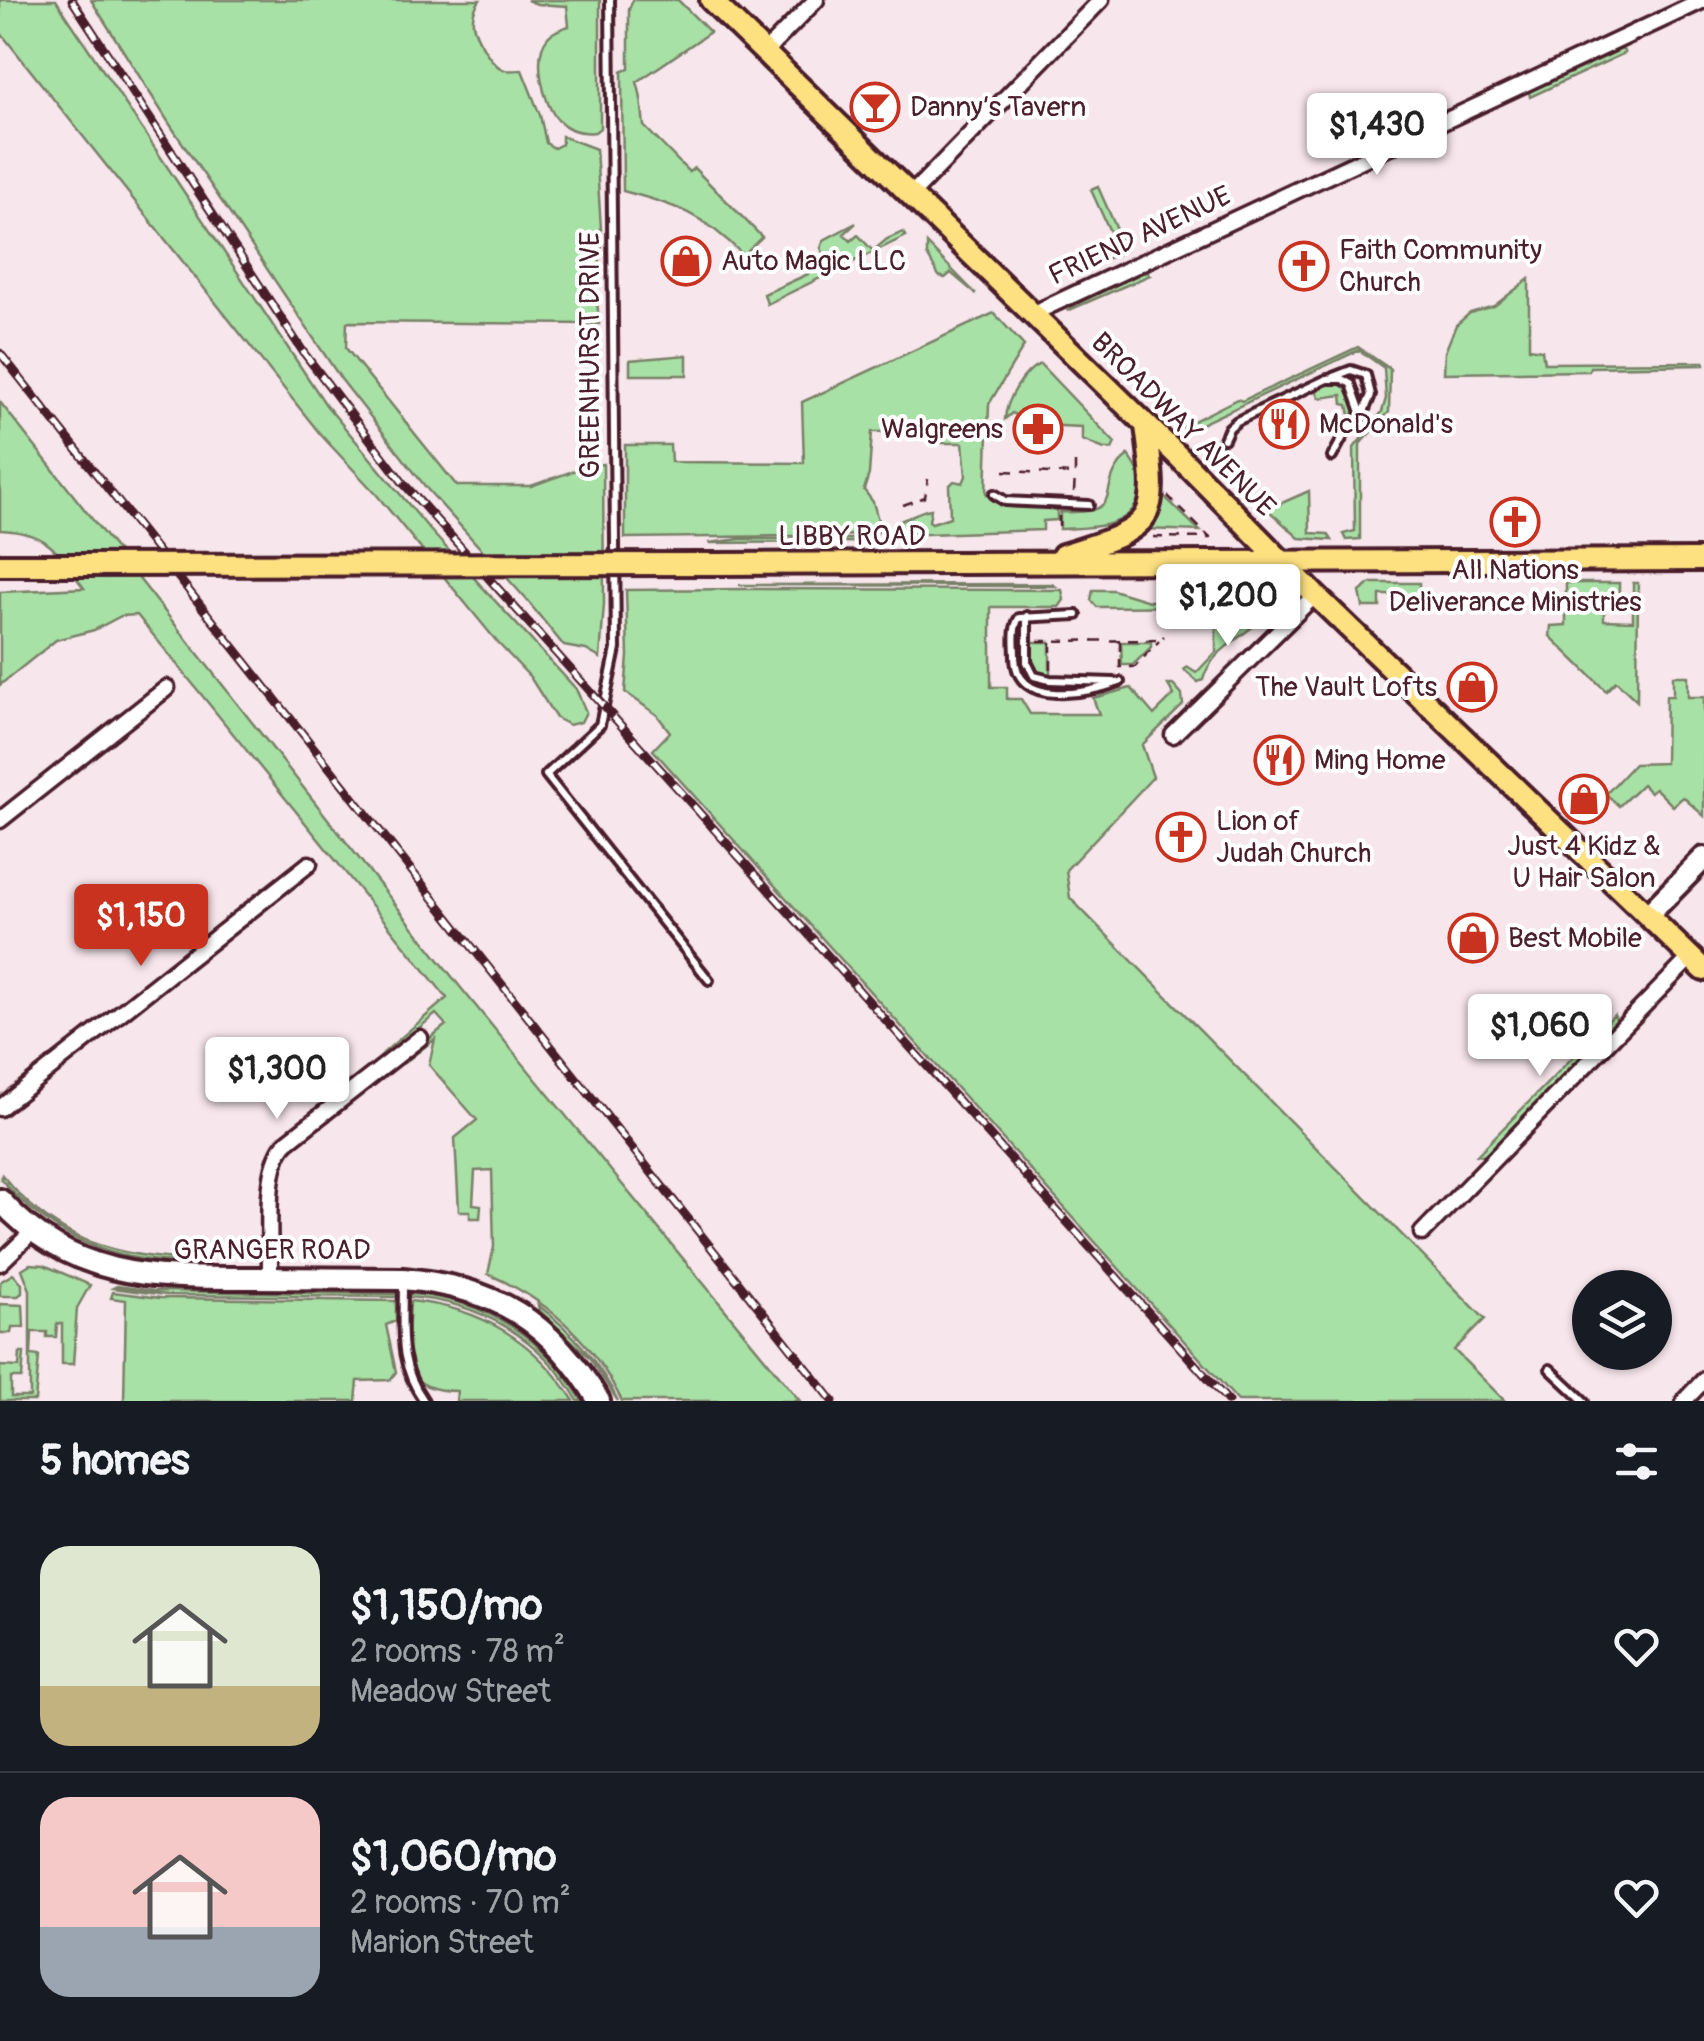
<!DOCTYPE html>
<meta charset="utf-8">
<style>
:root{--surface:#171b24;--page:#242831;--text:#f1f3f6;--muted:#9ea1a6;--line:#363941;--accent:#c8321e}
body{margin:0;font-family:Pangolin,sans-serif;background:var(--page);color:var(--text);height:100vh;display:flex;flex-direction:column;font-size:38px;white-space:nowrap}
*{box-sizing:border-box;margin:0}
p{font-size:32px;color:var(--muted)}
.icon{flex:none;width:55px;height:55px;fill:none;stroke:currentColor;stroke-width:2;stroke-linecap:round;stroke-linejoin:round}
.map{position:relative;height:1401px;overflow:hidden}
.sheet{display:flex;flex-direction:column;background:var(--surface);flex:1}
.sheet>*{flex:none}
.controls{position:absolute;left:1572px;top:1270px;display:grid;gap:20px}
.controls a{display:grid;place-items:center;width:100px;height:100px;border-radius:50%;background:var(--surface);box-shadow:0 2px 8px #0004;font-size:50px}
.price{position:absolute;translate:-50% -85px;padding:0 22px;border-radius:10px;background:#fff;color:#222;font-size:32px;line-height:65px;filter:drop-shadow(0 2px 5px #0008)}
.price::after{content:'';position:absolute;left:50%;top:60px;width:30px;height:22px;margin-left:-15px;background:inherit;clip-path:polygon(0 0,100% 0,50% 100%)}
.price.active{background:var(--accent);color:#fff}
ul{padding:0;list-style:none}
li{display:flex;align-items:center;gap:30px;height:250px;padding:0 40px}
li+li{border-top:2px solid var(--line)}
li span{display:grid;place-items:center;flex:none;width:280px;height:200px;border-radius:30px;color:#555}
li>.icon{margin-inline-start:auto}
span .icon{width:120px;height:120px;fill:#fffc;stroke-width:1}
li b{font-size:42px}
h2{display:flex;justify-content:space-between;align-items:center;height:120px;padding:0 40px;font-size:42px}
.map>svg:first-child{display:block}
.green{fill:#a8e1a6;stroke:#798068;stroke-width:2.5}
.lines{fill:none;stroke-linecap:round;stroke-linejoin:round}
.lane-casing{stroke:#4a1f2b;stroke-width:14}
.street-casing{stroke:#4a1f2b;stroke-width:21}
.secondary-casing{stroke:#4a1f2b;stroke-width:28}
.primary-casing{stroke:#4a1f2b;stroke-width:28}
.path{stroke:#4a1f2b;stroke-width:2.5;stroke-dasharray:10 8;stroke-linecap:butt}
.lane{stroke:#fff;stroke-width:6}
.street{stroke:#fff;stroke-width:14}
.secondary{stroke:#fff;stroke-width:20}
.primary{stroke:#fde080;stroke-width:20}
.rail-casing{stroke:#4a1f2b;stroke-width:9}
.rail{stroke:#fff;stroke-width:5;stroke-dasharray:15;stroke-linecap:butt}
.primary-bridge-casing{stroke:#4a1f2b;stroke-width:28;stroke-linecap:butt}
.primary-bridge{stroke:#fde080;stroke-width:20}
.labels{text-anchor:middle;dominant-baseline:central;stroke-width:8;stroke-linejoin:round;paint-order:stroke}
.poi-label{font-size:28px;fill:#4a1f2b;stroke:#fff;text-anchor:start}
.street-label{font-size:28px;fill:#4a1f2b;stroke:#fff}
</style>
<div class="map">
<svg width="1704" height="1401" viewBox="0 0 1704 1401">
<rect width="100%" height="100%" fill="#f7e6ec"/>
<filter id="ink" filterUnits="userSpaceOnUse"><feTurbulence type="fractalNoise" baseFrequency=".01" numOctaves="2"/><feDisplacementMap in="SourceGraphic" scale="20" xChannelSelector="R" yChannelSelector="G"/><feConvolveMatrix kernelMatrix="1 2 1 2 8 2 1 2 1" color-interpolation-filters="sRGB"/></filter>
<g filter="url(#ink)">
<!-- green -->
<path class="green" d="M0 0H56L326 405 430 530 576 689 586 712 581 722 569 725 556 718 530 677 498 643 376 494 321 435 0 32Z
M91 0H480C475 7 472 14 473 23 475 36 492 67 505 70 507 71 520 70 522 70L540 115 546 143 554 148 562 144V136L596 149 602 245 596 287 599 324 347 322 346 348 457 486H531L587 466 603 464 604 604 600 658 586 650 564 646 526 599 428 490 341 379 169 123Z
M527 0H600V128L595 132C581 134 568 130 558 120 543 104 532 55 548 37 553 31 561 29 569 26L567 6 537 4Z
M633 0H678L710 32 637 82C642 96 642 110 644 126L689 172 694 168 762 237 743 255C703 214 676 205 623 191L622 71 629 69V9Z
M1622 49 1625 53 1530 97 1529 92Z
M1098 187 1126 250 1106 259 1105 256 1118 249 1091 190Z
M856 223 844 234 851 241 858 235 873 251 887 239 903 232 906 236 767 304 764 294 828 265 821 248 824 240Z
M927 244 976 294 951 273 945 278 939 276 927 255Z
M1146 271 1150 275 1067 311 1076 304Z
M1529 279V348L1542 350 1544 363 1704 362V365L1590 367 1589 371 1444 373 1445 352 1456 325 1470 313 1494 306Z
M994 313 1024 346 989 404 986 493C998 513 1035 507 1057 508V520L1043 521V530L897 535 892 530 894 524C905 519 921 510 931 509L929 521 932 523 950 517 949 486 954 481 963 483 966 476 963 443H941L934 432H872L869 474 864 490 873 502 880 527 876 535 625 538V445H670L671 462 804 463 802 402Z
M1358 347 1390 369 1389 412 1360 444V539L1346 540 1343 534 1355 531 1354 448 1382 412 1386 398 1384 368 1359 350 1203 423 1187 433 1182 427 1237 399 1242 401Z
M687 355V375H630V360Z
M1040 364 1115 443 1112 449H1104L1082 440V427L1017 424 1019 417 1012 413 1005 419C1006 401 1023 371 1040 364Z
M1334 382 1349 389 1356 406 1351 421 1348 405 1343 404 1342 395 1320 398 1316 390Z
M0 402 461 988 800 1401H622C593 1342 549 1300 488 1274L494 1247 492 1170 475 1171 473 1204 481 1205 480 1218H470V1211H459L455 1138 477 1120 429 1065 435 1039 404 1063 403 1060 446 1025 436 1014 386 1055 383 1053 447 998 137 615 121 616 94 630 56 640 0 685V592L84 588C54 550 52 533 0 530Z
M1210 439H1215L1221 455 1237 471 1233 478 1204 449Z
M1128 455C1137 466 1143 477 1140 492 1134 530 1090 527 1060 529V512C1131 515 1092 488 1128 455Z
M1309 491 1310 533 1328 534 1332 540 1299 538 1255 498 1264 496 1275 506Z
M1162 497 1166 498 1200 531 1145 529Z
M740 539H872L869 542 709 543Z
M1371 583H1419V595H1380V607H1363L1360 592Z
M1566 583H1619V596H1604V620L1633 621V583H1638L1637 701 1616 681 1606 691 1550 636 1551 626 1566 625Z
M1052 584 1055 586 739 585Z
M747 589 1062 590 1064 600 1059 607H991V687H1007V699H1021L1030 714H1099L1093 698 1131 688 1154 715 1174 695 1168 685H1173L1182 695 1183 705 1142 745 1153 777 1066 870 1070 898 1485 1319 1454 1350 1505 1401H1238L653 750 670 732 657 715 625 692 628 656 626 590Z
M1093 590H1113L1149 601 1199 600 1239 590 1270 594 1275 601C1259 634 1213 642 1203 680L1198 682 1184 670 1187 667 1196 673 1216 652V606L1097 607 1091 600Z
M1031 642H1050V676L1042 675 1034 670Z
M1121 642H1151V647L1133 665H1122Z
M1673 676H1688V697H1704V816L1683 797 1673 806 1655 788 1650 792 1642 784 1619 806 1606 794 1634 764 1665 763 1666 696H1673Z
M1614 1015 1617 1022 1487 1156 1477 1155Z
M2 1175C51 1235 103 1255 179 1259L176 1262C103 1260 49 1234 1 1179Z
M30 1264 44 1265 90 1285 77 1308 73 1364H62V1324H57L56 1337H47V1332H32L31 1355 39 1356 35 1401H0V1366L19 1367 20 1353H24L22 1378H11V1397H30V1290L22 1269Z
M13 1274 22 1284V1293L18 1296H0V1282Z
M117 1286 153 1291 396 1294 399 1297 166 1295 113 1288Z
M113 1292 160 1298 396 1301V1321L386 1325 396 1372 390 1380 358 1381 356 1401H124L126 1300 111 1298Z
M411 1294C484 1299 546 1338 582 1401H578C543 1339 479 1301 408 1297Z
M410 1301C480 1307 536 1341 574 1401H456L457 1391C392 1391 409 1348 410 1301Z
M0 1304 23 1305 24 1327H12L11 1333H0Z
M538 1305C572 1331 599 1362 618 1401L589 1357 539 1310Z"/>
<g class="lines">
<!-- lane casing -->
<g class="lane-casing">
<path id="lane" d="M610 0 616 649 600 725 546 775 709 980
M1333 377 1351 370 1366 375 1371 395 1363 414
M1224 439 1229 428 1237 421 1327 379H1342L1351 384 1362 415 1344 435 1332 457
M994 494 1005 501 1089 505
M1077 615 1019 618C1012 629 1015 644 1015 657 1016 709 1088 693 1120 682
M1027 616V662L1034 676 1050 680 1114 682
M403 1285C403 1331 397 1362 424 1401
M1550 1369 1584 1401"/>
</g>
<!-- street casing -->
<g class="street-casing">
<path id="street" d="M765 52 816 0
M910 196 1101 0
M1032 314 1704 0
M1173 735 1315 595
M0 820 167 688
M0 1108 309 864
M1422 1233 1691 957
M0 1263 33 1231
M270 1278C271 1244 262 1164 287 1142L420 1038
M1684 1401 1704 1380"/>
</g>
<!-- secondary casing -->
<g class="secondary-casing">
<path id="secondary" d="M1648 915 1704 858
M0 1200C73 1281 155 1278 256 1278 305 1278 354 1279 403 1279 496 1287 551 1321 599 1401"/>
</g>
<!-- primary casing -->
<g class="primary-casing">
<path id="primary" d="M711 0 1179 457 1315 595 1704 970
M1063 555C1158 526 1159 523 1146 426
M717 564 1704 560
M0 565H66"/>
</g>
<!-- path -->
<path class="path" d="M1004 471 1075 474V463
M1074 492 1075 475
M903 505 925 497 928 479
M1059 516V530
M1153 537 1210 538 1168 496
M1038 641 1160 640 1164 636
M1120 641V667H1135L1159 641
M1051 642V669"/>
<!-- lane -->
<use href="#lane" class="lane"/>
<!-- street -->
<use href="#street" class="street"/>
<!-- secondary -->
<use href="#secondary" class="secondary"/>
<!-- primary -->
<use href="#primary" class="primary"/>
<!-- rail casing -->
<g class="rail-casing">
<path id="rail" d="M72 0 304 353 404 484 1228 1401
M0 353 833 1401"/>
</g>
<!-- rail -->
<use href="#rail" class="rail"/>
<!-- primary-bridge casing -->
<g class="primary-bridge-casing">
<path id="primary-bridge" d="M66 565 717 564"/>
</g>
<!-- primary-bridge -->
<use href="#primary-bridge" class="primary-bridge"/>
</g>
</g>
<!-- icons -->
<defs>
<g id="bar-ring" transform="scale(2.5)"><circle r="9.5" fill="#fff" stroke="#c8321e" stroke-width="1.5"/><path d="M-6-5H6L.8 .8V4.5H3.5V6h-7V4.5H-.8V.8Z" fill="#c8321e"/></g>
<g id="shop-ring" transform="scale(2.5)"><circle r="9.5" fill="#fff" stroke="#c8321e" stroke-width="1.5"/><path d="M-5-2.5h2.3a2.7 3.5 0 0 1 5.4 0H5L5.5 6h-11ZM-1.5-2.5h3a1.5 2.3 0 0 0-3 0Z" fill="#c8321e"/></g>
<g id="church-ring" transform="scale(2.5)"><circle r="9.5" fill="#fff" stroke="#c8321e" stroke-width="1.5"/><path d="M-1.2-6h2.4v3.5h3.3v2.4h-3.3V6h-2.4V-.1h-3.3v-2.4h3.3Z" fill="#c8321e"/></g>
<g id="restaurant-ring" transform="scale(2.5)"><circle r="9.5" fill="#fff" stroke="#c8321e" stroke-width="1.5"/><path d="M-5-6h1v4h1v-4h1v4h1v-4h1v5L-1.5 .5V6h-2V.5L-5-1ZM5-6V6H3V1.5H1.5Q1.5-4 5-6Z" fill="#c8321e"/></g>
<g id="pharmacy-ring" transform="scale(2.5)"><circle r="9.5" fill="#fff" stroke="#c8321e" stroke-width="1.5"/><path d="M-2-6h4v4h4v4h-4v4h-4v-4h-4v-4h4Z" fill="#c8321e"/></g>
</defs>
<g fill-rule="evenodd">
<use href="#bar-ring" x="875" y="107"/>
<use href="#shop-ring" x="686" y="261"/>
<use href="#church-ring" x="1304" y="266"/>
<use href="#restaurant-ring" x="1284" y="424"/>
<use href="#pharmacy-ring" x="1038" y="429"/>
<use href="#church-ring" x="1515" y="522"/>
<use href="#shop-ring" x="1472" y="687"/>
<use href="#restaurant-ring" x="1279" y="760"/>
<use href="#shop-ring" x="1584" y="799"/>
<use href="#church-ring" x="1181" y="837"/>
<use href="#shop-ring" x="1473" y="938"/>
</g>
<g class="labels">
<!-- poi labels -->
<g class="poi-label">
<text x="910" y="107">Danny’s Tavern</text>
<text x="1339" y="250">Faith Community<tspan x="1339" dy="32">Church</tspan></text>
<text x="721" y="261">Auto Magic LLC</text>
<text x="1319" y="424">McDonald's</text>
<text x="1003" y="429" text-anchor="end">Walgreens</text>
<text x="1515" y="570" text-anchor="middle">All Nations<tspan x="1515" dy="32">Deliverance Ministries</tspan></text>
<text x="1437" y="687" text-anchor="end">The Vault Lofts</text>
<text x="1314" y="760">Ming Home</text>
<text x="1216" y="821">Lion of<tspan x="1216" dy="32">Judah Church</tspan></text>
<text x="1584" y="846" text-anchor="middle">Just 4 Kidz &amp;<tspan x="1584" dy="32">U Hair Salon</tspan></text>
<text x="1508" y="938">Best Mobile</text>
</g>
<!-- street labels -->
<g class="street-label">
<text transform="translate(1140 236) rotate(-25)">FRIEND AVENUE</text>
<text transform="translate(590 355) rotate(-90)">GREENHURST DRIVE</text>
<text transform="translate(1183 425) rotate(45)">BROADWAY AVENUE</text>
<text x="852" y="536">LIBBY ROAD</text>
<text x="272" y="1250">GRANGER ROAD</text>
</g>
</g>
</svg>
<div class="controls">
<a><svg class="icon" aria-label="layers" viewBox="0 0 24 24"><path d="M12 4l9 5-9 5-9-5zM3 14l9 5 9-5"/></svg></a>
</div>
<b class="price" style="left:1377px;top:178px">$1,430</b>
<b class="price" style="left:1228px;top:649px">$1,200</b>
<b class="price active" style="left:141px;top:969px">$1,150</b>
<b class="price" style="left:1540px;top:1079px">$1,060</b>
<b class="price" style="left:277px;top:1122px">$1,300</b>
</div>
<section class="sheet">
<h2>5 homes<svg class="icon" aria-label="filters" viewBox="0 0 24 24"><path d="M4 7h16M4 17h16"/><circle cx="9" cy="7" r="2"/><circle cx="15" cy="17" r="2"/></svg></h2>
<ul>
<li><span style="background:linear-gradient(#dfe7d0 70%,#c2b280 0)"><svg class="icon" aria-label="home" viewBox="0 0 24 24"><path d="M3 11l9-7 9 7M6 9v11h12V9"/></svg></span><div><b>$1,150/mo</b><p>2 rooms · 78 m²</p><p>Meadow Street</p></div><svg class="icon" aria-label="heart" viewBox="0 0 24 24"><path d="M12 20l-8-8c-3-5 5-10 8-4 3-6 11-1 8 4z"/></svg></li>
<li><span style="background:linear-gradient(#f6c9c9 65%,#9aa5b1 0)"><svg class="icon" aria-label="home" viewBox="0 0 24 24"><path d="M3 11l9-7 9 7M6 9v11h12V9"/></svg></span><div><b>$1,060/mo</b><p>2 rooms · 70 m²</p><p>Marion Street</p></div><svg class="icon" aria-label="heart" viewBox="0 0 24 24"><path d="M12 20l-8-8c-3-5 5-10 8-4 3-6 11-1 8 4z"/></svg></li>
</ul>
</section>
